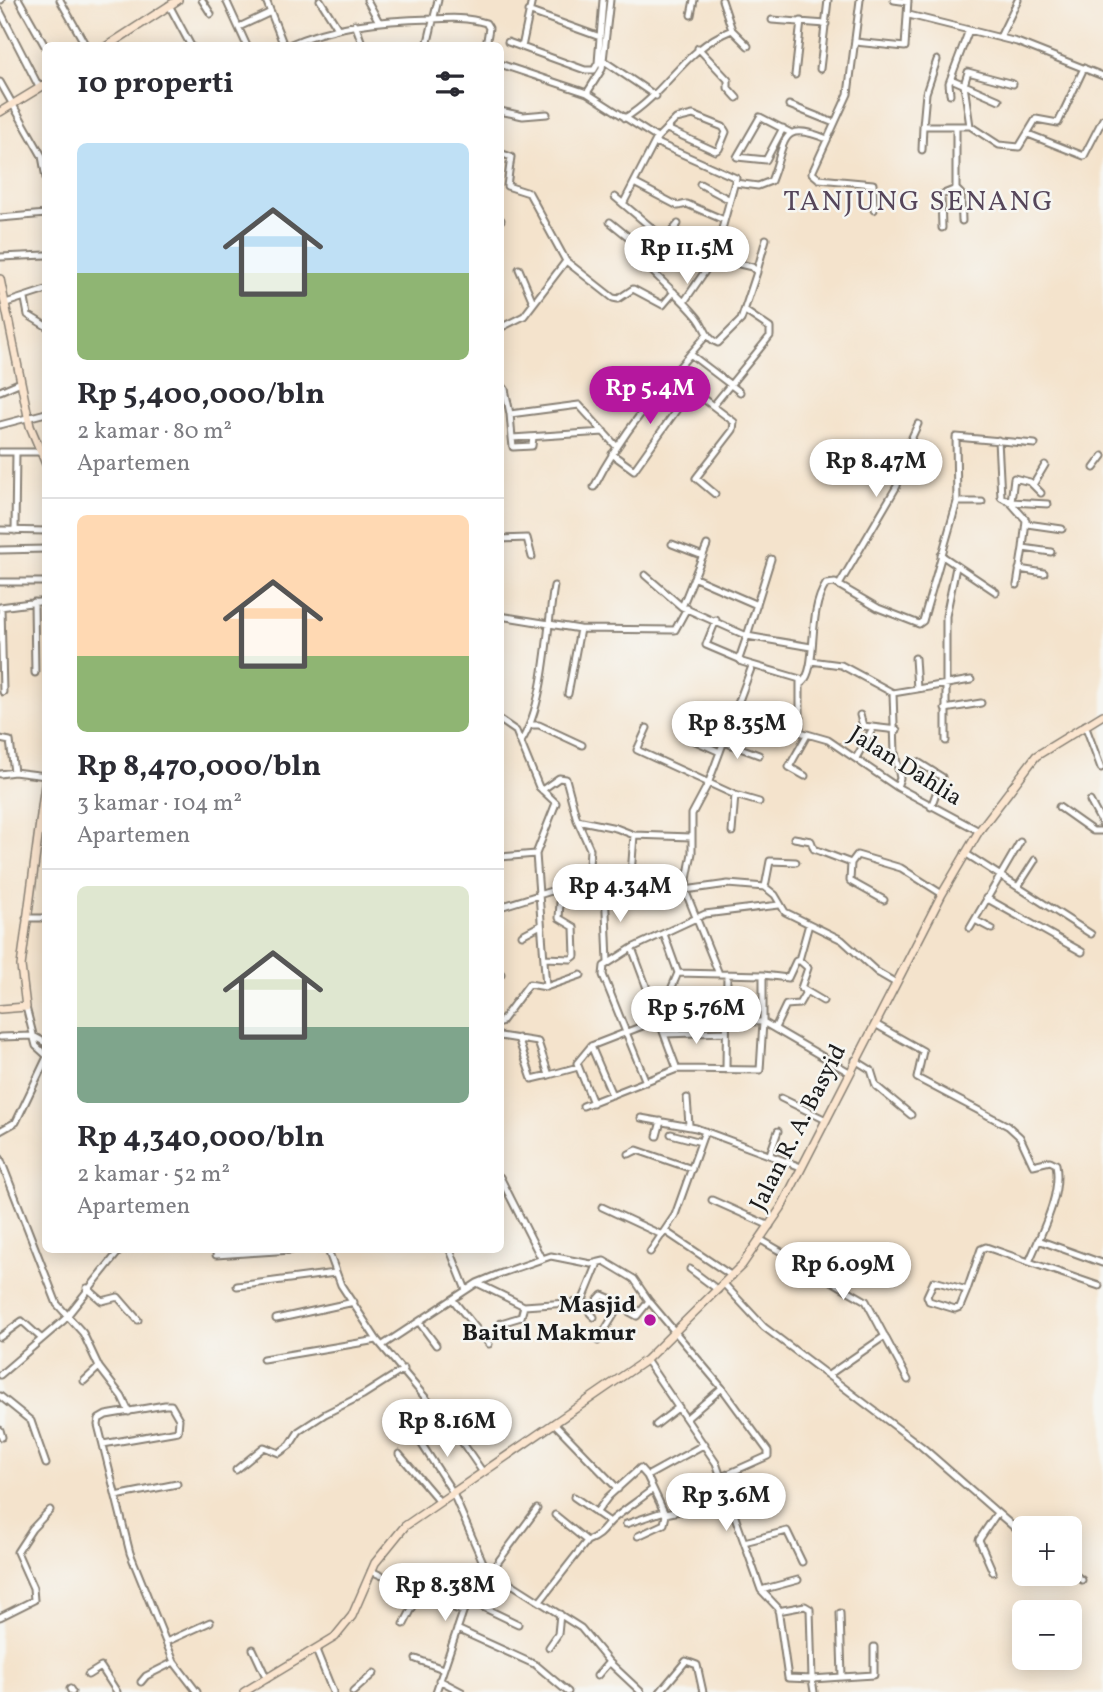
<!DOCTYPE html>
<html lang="id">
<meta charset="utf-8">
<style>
:root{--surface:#fff;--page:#f2f2f3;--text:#2b2b33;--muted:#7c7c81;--line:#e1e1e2;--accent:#b5179e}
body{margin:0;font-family:Vollkorn,serif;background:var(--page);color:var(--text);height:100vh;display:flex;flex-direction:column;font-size:26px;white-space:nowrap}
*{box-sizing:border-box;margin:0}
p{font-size:23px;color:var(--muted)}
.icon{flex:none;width:38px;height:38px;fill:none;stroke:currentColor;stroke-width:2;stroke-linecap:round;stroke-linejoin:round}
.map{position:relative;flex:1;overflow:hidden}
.sheet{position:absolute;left:42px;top:42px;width:462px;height:1211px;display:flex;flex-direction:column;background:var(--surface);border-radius:10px;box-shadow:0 4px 18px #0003}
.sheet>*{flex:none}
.controls{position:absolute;left:1012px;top:1516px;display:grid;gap:14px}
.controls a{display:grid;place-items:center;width:70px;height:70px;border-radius:10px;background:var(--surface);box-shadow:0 4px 18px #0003;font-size:35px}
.price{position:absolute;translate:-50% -60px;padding:0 16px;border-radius:24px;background:#fff;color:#222;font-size:23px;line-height:46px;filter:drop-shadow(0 2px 4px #0008)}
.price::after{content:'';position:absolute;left:50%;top:42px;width:21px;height:16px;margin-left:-10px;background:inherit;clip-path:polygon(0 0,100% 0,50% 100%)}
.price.current{background:var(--accent);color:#fff}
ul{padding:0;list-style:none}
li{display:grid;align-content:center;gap:14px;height:371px;padding:0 35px}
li+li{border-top:2px solid var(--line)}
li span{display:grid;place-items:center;height:217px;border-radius:10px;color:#555}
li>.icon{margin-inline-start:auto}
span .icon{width:126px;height:126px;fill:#fffc;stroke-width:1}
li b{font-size:30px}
h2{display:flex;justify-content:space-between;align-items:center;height:84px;padding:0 35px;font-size:30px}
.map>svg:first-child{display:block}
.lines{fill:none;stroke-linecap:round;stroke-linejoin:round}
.street-casing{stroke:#888074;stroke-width:9}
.secondary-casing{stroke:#888074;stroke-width:10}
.street{stroke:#fff;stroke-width:5}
.secondary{stroke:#fbe5cf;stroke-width:7}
.poi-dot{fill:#b5179e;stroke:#f6f6f2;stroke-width:2.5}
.labels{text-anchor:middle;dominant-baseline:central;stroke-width:5;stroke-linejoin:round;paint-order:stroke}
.street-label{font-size:24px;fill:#1c1c1c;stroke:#f6f6f2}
.poi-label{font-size:24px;font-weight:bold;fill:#1c1c1c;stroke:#f6f6f2;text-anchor:end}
.quarter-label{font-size:28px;letter-spacing:2px;fill:#56465a;stroke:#f6f6f2}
</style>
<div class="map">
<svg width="1103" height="1692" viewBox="0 0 1103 1692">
<rect width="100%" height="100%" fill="#f6f6f2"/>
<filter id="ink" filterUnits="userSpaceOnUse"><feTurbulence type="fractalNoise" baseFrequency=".0143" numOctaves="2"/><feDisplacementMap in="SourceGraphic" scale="14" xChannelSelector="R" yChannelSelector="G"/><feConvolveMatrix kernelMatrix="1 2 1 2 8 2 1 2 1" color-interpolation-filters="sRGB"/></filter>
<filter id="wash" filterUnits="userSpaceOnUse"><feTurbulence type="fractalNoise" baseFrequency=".00686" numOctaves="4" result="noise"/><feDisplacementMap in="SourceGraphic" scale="28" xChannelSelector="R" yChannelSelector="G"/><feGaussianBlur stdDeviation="1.57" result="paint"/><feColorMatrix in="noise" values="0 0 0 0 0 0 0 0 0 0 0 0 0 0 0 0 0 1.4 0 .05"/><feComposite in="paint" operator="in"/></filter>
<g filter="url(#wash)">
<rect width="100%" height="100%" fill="#f4e3cc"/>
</g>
<g filter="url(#ink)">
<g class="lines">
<!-- street casing -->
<g class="street-casing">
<path id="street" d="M0 0H1
M19 0 46 48
M60 0 86 46
M202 0 211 14
M226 0 247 46
M266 0 284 46
M320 0 337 27
M367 0 378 20
M722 0 732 30 748 46
M860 0 848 94 812 173 819 179 873 184 874 210
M894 0 908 2
M169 5 191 46
M0 11 39 87
M528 11 600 37
M691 15 694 0
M909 15 1017 42 1103 76
M772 20 826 24
M355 24 363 46
M239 27 271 12
M1000 37 1018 0
M508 42 585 70H594L598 63 603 0
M855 42 905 47 908 0
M286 46C334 25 380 20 431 19 450 18 468 17 486 23L489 28 486 46
M427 46 438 0
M522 47 532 0
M698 48 728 80V88L737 98
M604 61 656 96
M500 64 587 93 657 138
M820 69 828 0
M795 75 801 21
M951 79 999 100
M0 82 42 156 46 178
M587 93 602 69 610 0
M950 94 949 83 969 30
M789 105 834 123
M500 111 523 116 547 114
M625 118C669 91 683 49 732 30
M923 126 926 93 937 60
M970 126 964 85 968 72 1013 84
M783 128 766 160 737 157 760 117 791 133
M1028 134 1084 156 1103 119
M655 142 736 178 714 258 684 302
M922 150 923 126H970L999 145 1019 147 1036 119 1058 123 1084 68
M500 153 511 157 507 186
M634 183 678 206 687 204 724 220
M735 183 758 186 771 181C787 142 778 119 827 139
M700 184 730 200
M507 186 529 193 566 261 613 298 618 299 633 289 663 305 674 292
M956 189 961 194 962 221
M615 197 665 239
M623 204 657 138 676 119 693 115 723 127 726 132 719 149 715 151 667 129
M0 218 46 214
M500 220H501
M610 222 652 256
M678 224 648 260 647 266C664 284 683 299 698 318 706 328 705 338 718 343L741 320 757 272 752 267 714 258
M942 228 941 195 956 189V126
M0 257 46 255
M519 269 533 302
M757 271 766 239
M25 299 28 315 46 326
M6 303 46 290
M500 328 524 316 566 261
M690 354 740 392
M672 375 734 422 733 430 696 478 715 494
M500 385 505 389 510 414 579 405 617 447
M0 391 21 382
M713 406 770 336V328L745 311
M510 414 512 438 604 432
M0 425 46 413
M512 438 513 447 532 446 533 437
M998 440 1001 497 1010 502 1026 520 1023 548 1051 552
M0 452H46
M612 454 634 470 690 391
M1094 468 1103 456
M1033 485 1045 465
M594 487C622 431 665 383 706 336
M1041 493 1030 482 1014 478 1011 502 1048 504
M957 502H982
M1027 524 1062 529
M0 530 46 531
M15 531 16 452
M500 539 527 538 532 557
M672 544 703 556
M707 545 682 607 747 636 739 659 742 662 800 679V732L828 740 897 787 979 831
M0 550 46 549
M941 555 996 592
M771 559 747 636 811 647
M1019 569 1044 573
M645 575 682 607
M695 578 757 605
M0 582H46
M839 585 897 486 903 457 918 424
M1017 585 1023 548
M34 602 35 673
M0 607 46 601
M1 607 3 692
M500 616 580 629 675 630 687 608
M716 620 706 645 739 659
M915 658 917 689
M811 661 841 665 893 693 895 753 900 778 897 787
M752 666 708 784 692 814V853L685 890 728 884 765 887 775 895 785 912 842 940 877 972 896 983
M802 683C819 667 806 614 826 584L835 583 878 608 919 624 923 621 957 502 956 437 1035 444
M893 693 971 680
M568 694 580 629
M945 709 981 703
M860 715 863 726 897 730
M500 720 516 731 539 787 556 803 536 854 546 987
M531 725H539L582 745
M1085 725 1101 768
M647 728 637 750 735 795 732 832
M686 737 720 752
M0 739 10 741 14 772
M946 741V616L956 567
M521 742C546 701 546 633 554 586
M724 742 759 755
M856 758 873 728
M918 762 942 777 931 807
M0 774 14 772 46 776
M805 776 789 767 807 735
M542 790 559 778 566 779 577 820 590 849 587 903
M735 795 759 802
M1090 801 1103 825
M1059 807 1093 831H1103
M577 820 616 828 634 835 691 837
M794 838 811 841 814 849 851 863
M965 853 1091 934
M500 857 536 854
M1019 885 1035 860
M605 887 608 962
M765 887 770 861 796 862
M630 888 634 835
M986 898 1082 952
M884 900 850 881 851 863 857 855 901 868 942 894
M500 907 561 888 685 890 719 974
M26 918H46
M975 920 992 929
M970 928 1020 842
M664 934 678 973
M522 935 541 925
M632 948 677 1069
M544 958 571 959 575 956 574 927 559 918 561 888
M799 960 808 968 801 988 823 1001
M500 974H501
M763 975 788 978 796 961 799 960 809 924
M26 1007 36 1046 46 1055
M663 1009H726
M500 1023 529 984 546 987 581 975
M875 1024 923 1051 917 1078 1008 1126 1020 1137 1033 1165 1050 1161 1056 1164C1062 1196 1041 1233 1029 1262L986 1247 981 1249 967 1290 934 1281 927 1296 929 1301 955 1309 960 1307 967 1290
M775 1028 786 1005 799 1004 806 992
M664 1034 726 1032
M500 1036 538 1042 549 1075 578 1067
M0 1037 33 1036 46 1043
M518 1038 532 1079 549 1075
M591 1046 577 1063 593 1103
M855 1060 871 1070 876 1086 911 1115
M726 1070 727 974
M646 1082 603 975 604 966 632 948 705 914 779 905
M612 1095 591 1046 658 1020 678 973 763 975V1022L849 1072
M687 1098 689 1125
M781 1098 826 1120
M583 1106 677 1069 760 1070 763 1022 727 1021
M641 1118 696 1128 801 1167
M0 1131 16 1122 46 1059
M671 1134 701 1142
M657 1136 661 1121
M629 1154 637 1150 692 1169
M770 1154 778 1131
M0 1158 57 1304 83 1333 99 1367 122 1397 129 1412
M500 1177 541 1258
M712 1200 770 1226
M602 1207 662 1235
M665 1231 732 1276
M761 1240 866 1301 908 1380
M1038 1240 1102 1263
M328 1250 341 1285 377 1340 460 1439 482 1471
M450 1250 466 1290
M650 1252 675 1215 705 1131
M216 1255 292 1250
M1029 1262 1099 1286
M690 1269 718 1290
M477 1283 524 1306 582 1302 592 1306 602 1295 616 1301 621 1308
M724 1284 764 1327 921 1446 1024 1536
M237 1286 335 1273
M87 1288 102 1301 118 1297 138 1320
M453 1300 489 1344
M582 1302 598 1263
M592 1306 590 1313 594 1317
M276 1319 354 1302
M419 1322 436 1345
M501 1323 521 1317 524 1306
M0 1337 22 1321 42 1339
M598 1341 617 1310 624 1309 637 1316 649 1301
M383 1345 477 1283 499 1274 551 1256 591 1264 604 1261 634 1279 649 1301 722 1388 768 1451V1456L721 1477
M263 1359 377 1340
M646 1360 716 1463 761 1590 778 1608 788 1678 812 1679 814 1692
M830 1374 885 1336
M0 1375 64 1320 120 1250
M84 1381 99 1367
M0 1396 31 1421 46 1464
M687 1418 722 1388
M554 1423 618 1489
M656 1425 679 1407
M0 1430 2 1437
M419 1440 452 1491 485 1567 581 1628 609 1662 597 1676
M103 1444 178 1431 179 1419 171 1405H165L106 1415 99 1419 98 1425 130 1553 174 1662 197 1692
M399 1454 439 1501
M236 1470 264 1447 279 1453 290 1445 299 1431 325 1414 363 1395 404 1369
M647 1476 705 1444
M116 1496 177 1484
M574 1497 610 1522
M596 1513 608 1497 640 1468 647 1476 665 1514 729 1501
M626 1524 662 1512
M638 1536 664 1524 666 1515
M587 1541C605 1534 604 1525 617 1516 630 1506 639 1500 653 1489
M744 1542 787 1531 802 1562
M492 1570 537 1509
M1069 1570 1082 1580
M371 1571 463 1612
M993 1572 979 1540 997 1513
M761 1590 798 1580
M468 1600 518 1624
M541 1600 587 1541 555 1515
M778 1611 805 1606 810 1609 812 1679 842 1677 840 1613
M0 1617 34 1600 33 1588 17 1552 32 1529 50 1510
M404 1624 420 1593
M457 1629 536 1665 568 1692
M166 1642 210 1622
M549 1647 558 1634 560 1614
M253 1649 267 1679
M316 1650 333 1692
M416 1659 443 1669
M609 1662 641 1692
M88 1675 101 1667 117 1692
M842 1677 874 1675V1647
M439 1680 462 1692
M141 1682 146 1676 174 1662
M70 1689 72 1692
M353 1692 374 1673
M436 1692 463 1612 485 1567
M660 1692 686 1661 697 1665 703 1692"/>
</g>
<!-- secondary casing -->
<g class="secondary-casing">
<path id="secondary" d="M107 46 178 0
M0 112 46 84
M0 279 30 426 46 464
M0 1009 26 1007 21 966 46 777
M244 1692 335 1637 352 1616 375 1563 405 1526 646 1360 742 1265 781 1208 942 894 979 831 1036 756 1103 715"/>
</g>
<!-- street -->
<use href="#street" class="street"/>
<!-- secondary -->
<use href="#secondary" class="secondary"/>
</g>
</g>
<!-- markers -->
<circle class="poi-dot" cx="650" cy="1320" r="7"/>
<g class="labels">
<!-- street labels -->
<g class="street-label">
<text transform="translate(905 767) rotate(32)">Jalan Dahlia</text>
<text transform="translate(799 1128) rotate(-63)">Jalan R. A. Basyid</text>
</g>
<!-- poi labels -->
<g class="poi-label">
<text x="636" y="1306">Masjid<tspan x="636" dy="28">Baitul Makmur</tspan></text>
</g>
<!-- quarter labels -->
<g class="quarter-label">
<text x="919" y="202">TANJUNG SENANG</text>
</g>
</g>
</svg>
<div class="controls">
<a>+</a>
<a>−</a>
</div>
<b class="price" style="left:687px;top:286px">Rp 11.5M</b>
<b class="price current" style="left:650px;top:426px">Rp 5.4M</b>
<b class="price" style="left:876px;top:499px">Rp 8.47M</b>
<b class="price" style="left:737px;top:761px">Rp 8.35M</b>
<b class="price" style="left:620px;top:924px">Rp 4.34M</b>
<b class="price" style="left:696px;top:1046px">Rp 5.76M</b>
<b class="price" style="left:843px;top:1302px">Rp 6.09M</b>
<b class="price" style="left:447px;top:1459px">Rp 8.16M</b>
<b class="price" style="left:726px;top:1533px">Rp 3.6M</b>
<b class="price" style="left:445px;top:1623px">Rp 8.38M</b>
<section class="sheet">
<h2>10 properti<svg class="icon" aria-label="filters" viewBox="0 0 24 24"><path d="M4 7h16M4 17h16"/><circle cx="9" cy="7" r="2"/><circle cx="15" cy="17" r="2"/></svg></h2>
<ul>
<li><span style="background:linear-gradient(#bfe0f5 60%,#8fb573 0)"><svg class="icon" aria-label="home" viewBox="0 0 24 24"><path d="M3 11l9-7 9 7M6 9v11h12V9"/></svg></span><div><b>Rp 5,400,000/bln</b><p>2 kamar · 80 m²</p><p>Apartemen</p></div></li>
<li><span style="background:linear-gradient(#ffd9b3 65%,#8fb573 0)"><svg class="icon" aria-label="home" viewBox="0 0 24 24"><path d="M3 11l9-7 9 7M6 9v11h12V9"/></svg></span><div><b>Rp 8,470,000/bln</b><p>3 kamar · 104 m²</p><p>Apartemen</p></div></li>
<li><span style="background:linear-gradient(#dfe7d0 65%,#7fa58c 0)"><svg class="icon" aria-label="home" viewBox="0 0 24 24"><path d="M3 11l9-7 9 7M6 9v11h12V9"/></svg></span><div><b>Rp 4,340,000/bln</b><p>2 kamar · 52 m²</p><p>Apartemen</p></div></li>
</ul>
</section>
</div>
